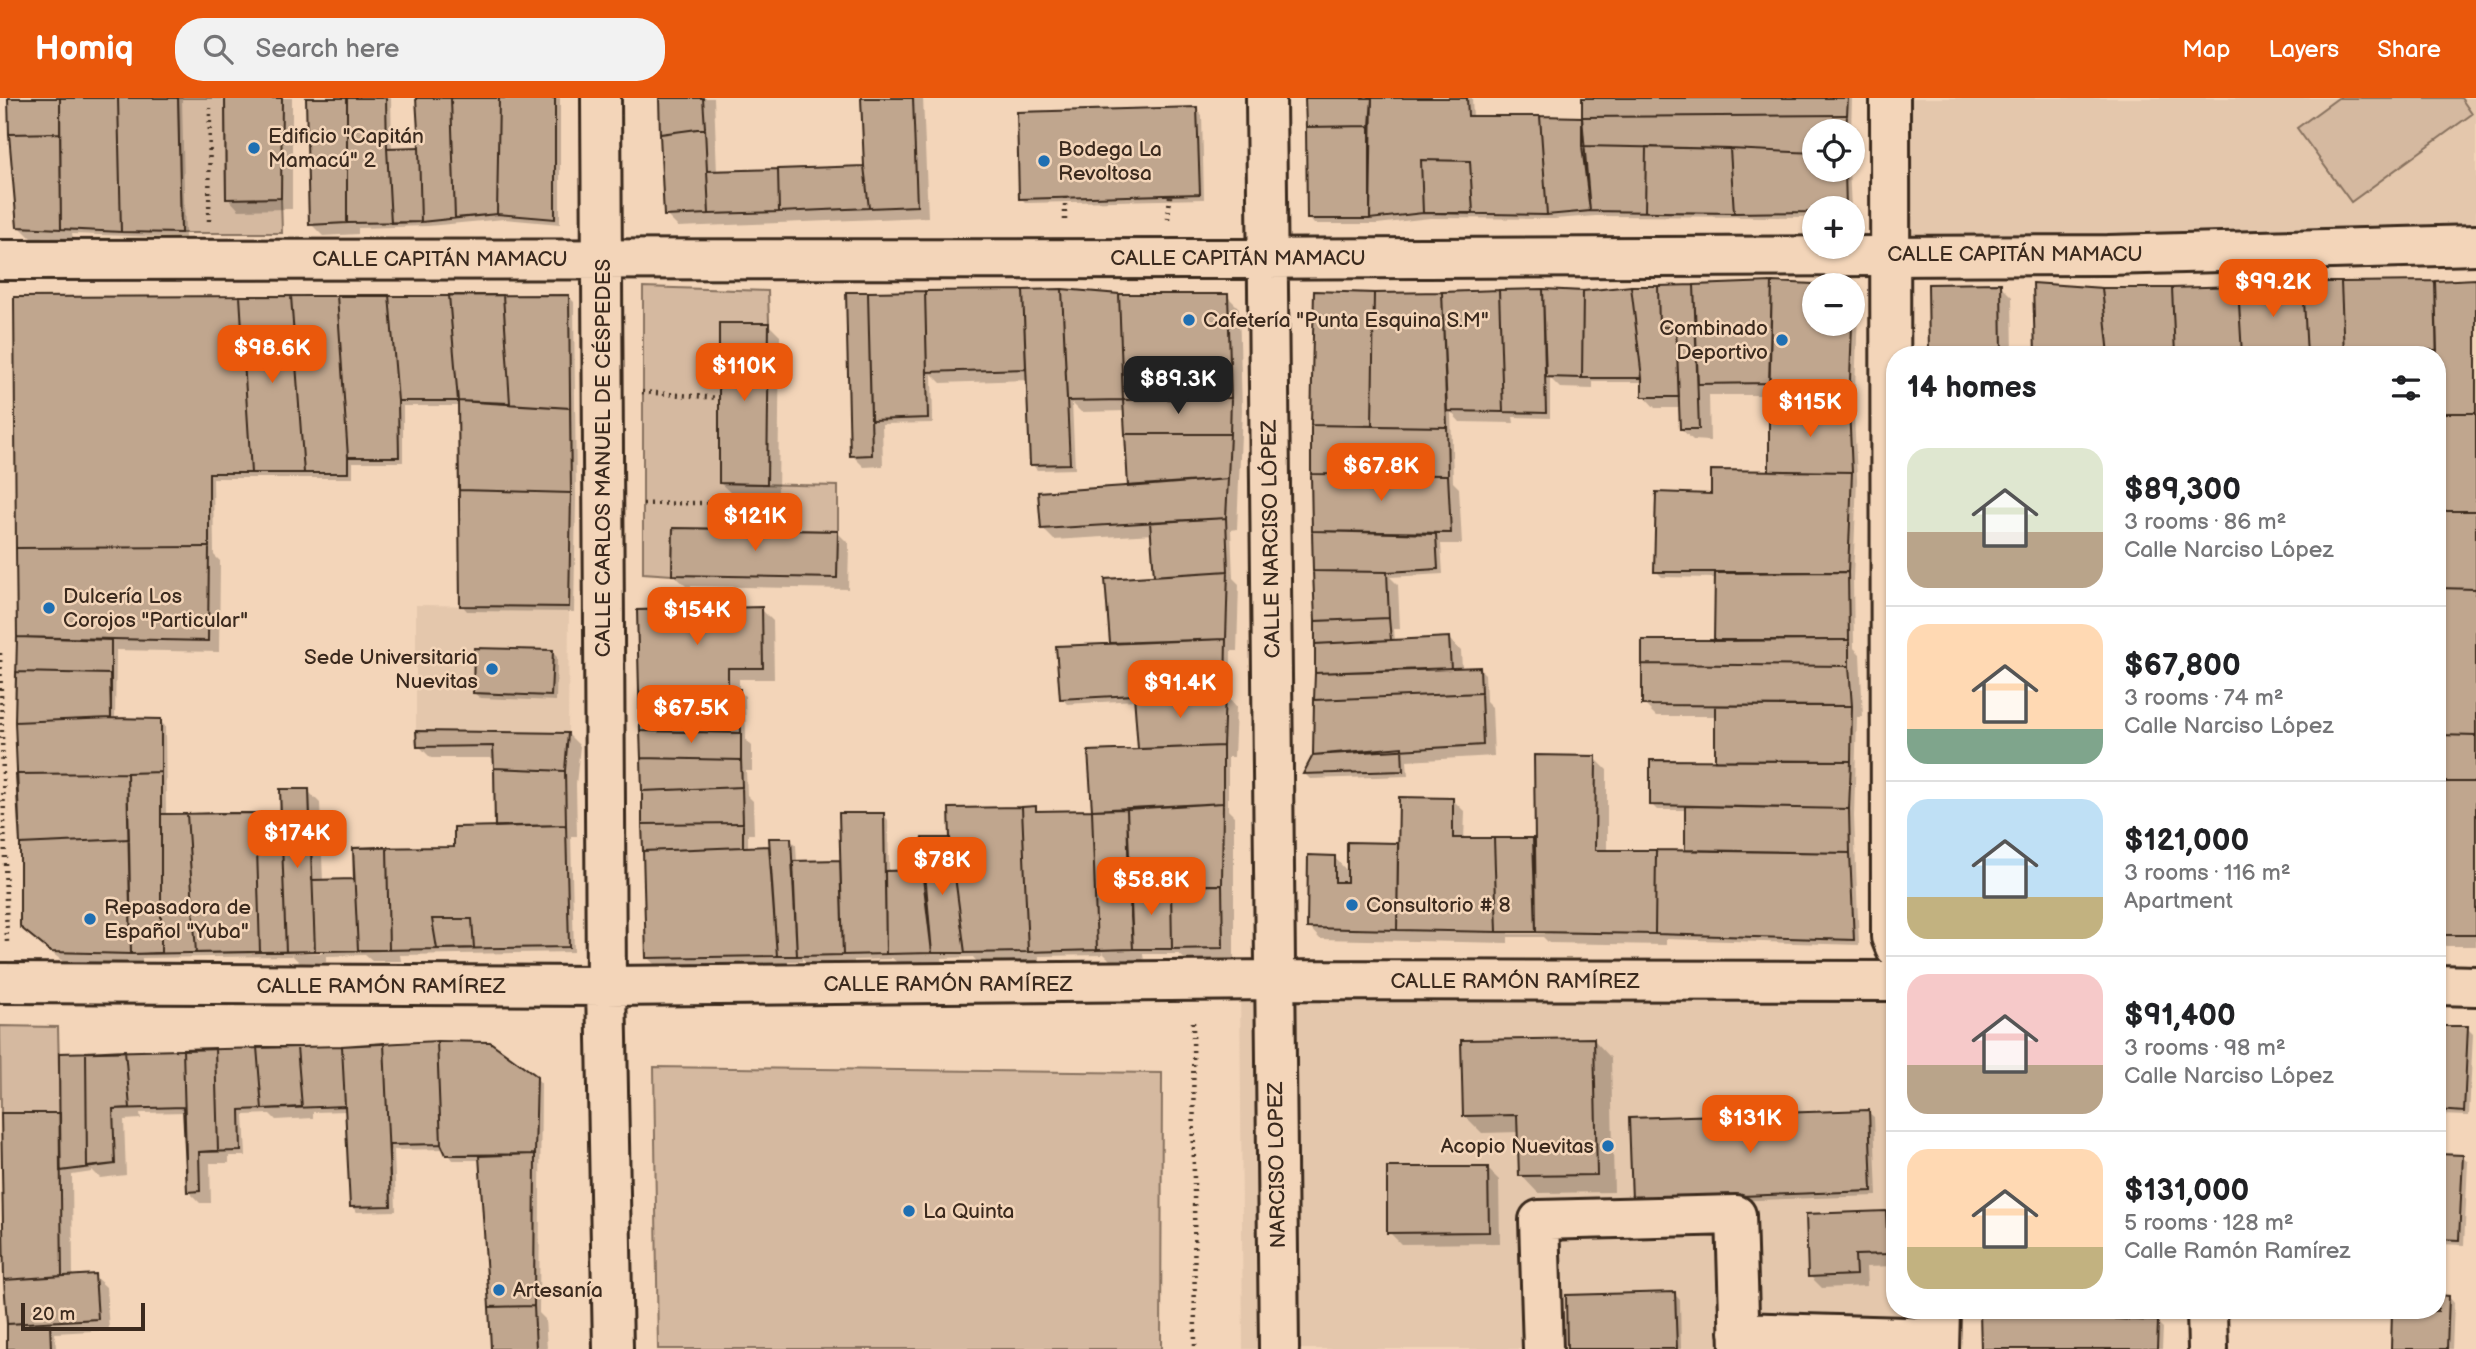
<!DOCTYPE html>
<meta charset="utf-8">
<style>
:root{--surface:#fff;--page:#f2f2f2;--text:#202124;--muted:#757577;--line:#e0e0e0;--accent:#ea580c}
body{margin:0;font-family:"Balsamiq Sans",sans-serif;background:var(--page);color:var(--text);height:100vh;display:flex;flex-direction:column;font-size:26px;white-space:nowrap}
*{box-sizing:border-box;margin:0}
p{font-size:23px;color:var(--muted)}
.icon{flex:none;width:38px;height:38px;fill:none;stroke:currentColor;stroke-width:2;stroke-linecap:round;stroke-linejoin:round}
.map{position:relative;flex:1;overflow:hidden}
.panel{position:absolute;left:1886px;top:248px;width:560px;height:973px;display:flex;flex-direction:column;background:var(--surface);border-radius:28px;box-shadow:0 2px 5px #0004}
.panel>*{flex:none}
.fabs{position:absolute;left:1802px;top:21px;display:grid;gap:14px}
.fabs a{display:grid;place-items:center;width:63px;height:63px;border-radius:50%;background:var(--surface);box-shadow:0 2px 5px #0004;font-size:35px}
.scale{position:absolute;left:21px;bottom:18px;width:124px;box-sizing:border-box;padding-left:7px;border:4px solid #3b2a1e;border-top:0;font-size:19px;line-height:24px;white-space:nowrap;color:#3b2a1e;-webkit-text-stroke:5px #f3d5b9;paint-order:stroke}
.price{position:absolute;translate:-50% -60px;padding:0 16px;border-radius:14px;background:var(--accent);color:#fff;font-size:23px;line-height:46px;filter:drop-shadow(0 2px 4px #0008)}
.price::after{content:'';position:absolute;left:50%;top:42px;width:21px;height:16px;margin-left:-10px;background:inherit;clip-path:polygon(0 0,100% 0,50% 100%)}
.price.selected{background:#222;color:#fff}
ul{padding:0;list-style:none}
li{display:flex;align-items:center;gap:21px;height:175px;padding:0 21px}
li+li{border-top:2px solid var(--line)}
li span{display:grid;place-items:center;flex:none;width:196px;height:140px;border-radius:21px;color:#555}
li>.icon{margin-inline-start:auto}
span .icon{width:84px;height:84px;fill:#fffc;stroke-width:1}
li b{font-size:30px}
h2{display:flex;justify-content:space-between;align-items:center;height:84px;padding:0 21px;font-size:30px}
header{display:flex;align-items:center;gap:42px;box-sizing:border-box;height:98px;padding:0 35px;background:var(--accent);color:#fff}
header strong{font-size:33px}
nav{display:flex;gap:38px;margin-inline-start:auto;font-size:24px}
.search{width:490px;height:63px;background:var(--page);display:flex;align-items:center;gap:18px;box-sizing:border-box;padding:0 24px;border-radius:28px;color:var(--muted);font-size:26px}
.map>svg:first-child{display:block}
.built{fill:#e4c7ac}
.green{fill:#d5b9a0;stroke:#88725f;stroke-width:2}
.shadow{fill:#0003;fill-rule:evenodd}
.building{fill:#c0a68e;stroke:#3b2a1e;stroke-width:2}
.lines{fill:none;stroke-linecap:round;stroke-linejoin:round}
.minor-casing{stroke:#3b2a1e;stroke-width:44}
.major-casing{stroke:#3b2a1e;stroke-width:44}
.path{stroke:#3b2a1e;stroke-width:4.5;stroke-dasharray:2 5;stroke-linecap:butt}
.minor{stroke:#f3d5b9;stroke-width:38}
.major{stroke:#f3d5b9;stroke-width:38}
.poi-dot{fill:#1f6fb2;stroke:#f3d5b9;stroke-width:2.5}
.labels{text-anchor:middle;dominant-baseline:central;stroke-width:5;stroke-linejoin:round;paint-order:stroke}
.poi-label{font-size:21px;fill:#3b2a1e;stroke:#f3d5b9;text-anchor:start}
.street-label{font-size:21px;fill:#3b2a1e;stroke:#f3d5b9}
</style>
<header>
<strong>Homiq</strong>
<div class="search"><svg class="icon" aria-label="search" viewBox="0 0 24 24"><circle cx="10" cy="10" r="6"/><path d="M15 15l6 6"/></svg>Search here</div>
<nav><a>Map</a><a>Layers</a><a>Share</a></nav>
</header>
<div class="map">
<svg width="2476" height="1251" viewBox="0 0 2476 1251">
<rect width="100%" height="100%" fill="#f3d5b9"/>
<filter id="ink" filterUnits="userSpaceOnUse"><feTurbulence type="fractalNoise" baseFrequency=".0143" numOctaves="2"/><feDisplacementMap in="SourceGraphic" scale="14" xChannelSelector="R" yChannelSelector="G"/><feConvolveMatrix kernelMatrix="1 2 1 2 8 2 1 2 1" color-interpolation-filters="sRGB"/></filter>
<g filter="url(#ink)">
<!-- built -->
<path class="built" d="M1890 0H2476V147L1891 156Z
M416 507 569 509 568 635 416 633Z
M1240 883H1895V1213H1941V1251H1243Z"/>
<!-- green -->
<path class="green" d="M178 0H225L226 100H281L282 135H181Z
M2338 0H2461L2472 16 2351 104 2297 30Z
M643 189 768 193 769 225H719V385L838 388V433L673 430 672 477 643 475Z
M0 928 58 929 60 1015H1Z
M654 969 1162 975 1161 1251H658Z"/>
<!-- shadow -->
<path class="shadow" d="M10 0H182L185 140 72 136 73 142 31 140 19 128Z
M227 0H292V111L239 112 228 100Z
M307 0H391L392 51H420L418 0H560V126L504 121 428 128 358 130V136L323 138 311 126Z
M661 0H714L717 75 865 69 863 0H923L928 119 678 129 666 117Z
M1306 0H1472L1473 20H1584V0H1852L1851 33H1815V72H1849L1851 110H1815V119L1596 118 1554 121 1430 120 1377 126H1314L1309 120Z
M1197 11 1202 17 1204 101 1026 105 1021 100Z
M2476 182V848H2447L2438 847V366H2440L2438 257H2036L2035 187 2102 192Z
M1772 186 1815 188V226H1853V209L1858 214 1854 317 1857 381 1853 480 1854 550 1860 556 1863 619H1857L1854 718 1859 847 1666 841V847L1549 845 1543 839H1508V845L1320 841 1309 829 1334 759 1348 774 1349 746 1400 747 1453 702 1465 714 1464 742H1533L1536 746 1595 660 1607 672V753L1687 754V712H1657L1651 706 1717 664V618H1656L1644 606 1715 544 1716 480 1662 479 1656 473 1713 398 1770 375 1772 297H1709L1710 343 1693 342 1681 331V310H1655L1644 298V284H1593V291L1560 290 1550 280V320L1513 319 1514 325 1460 324 1451 314 1453 384 1459 390 1462 446H1441L1443 476 1390 479 1398 487 1400 531H1394L1395 544 1449 541 1461 553 1462 571 1479 570 1485 576 1486 603 1492 609 1494 658 1407 663 1408 678 1310 681 1305 676 1315 658 1317 546 1313 433 1441 196 1544 193 1582 194 1631 189ZM1508 832 1544 833V836H1508Z
M1930 187H2000L2012 199 2013 257H1931Z
M1062 192 1119 198H1227L1239 210 1242 312 1237 431 1231 432 1233 480 1239 486 1237 553H1231L1230 602 1236 609 1234 659H1228V712L1234 718V861L1186 862 1179 856H1143L1144 863H1111L1102 854V857L1039 858V865L979 866 973 859 942 860 943 866 900 867 891 859V861L854 862V868L811 869 802 860V863H787L788 869 660 872 648 860 639 514 761 511 773 523 774 581H739V593L745 598 746 642 752 648V673H746L747 697 753 703 754 736H748V751L768 750 771 753 790 742 796 747 797 765 839 763 842 767 883 716 888 722 889 775 922 774 927 779 952 741 1035 710 1039 714 1094 716 1090 655 1142 653 1140 650 1136 602 1067 606 1062 600 1115 548 1112 544 1155 479 1153 436 1054 442 1042 430 1130 390 1126 313 1081 314 1072 305 1075 371 1037 372 1032 366 1028 282 941 285 932 276 933 325 882 326 883 368 864 369 852 357 848 196Z
M568 198 574 204 576 401 574 514 467 513 462 507 459 308H403V364H353V380H213L214 457 220 463 219 554 116 552 115 622 160 623 165 628 166 718 256 717 261 723 262 756 285 759 308 693 320 705 323 784 356 783 456 750 497 730 495 660H431L419 648 568 636 580 648 576 686 577 738H571L574 854 400 857 401 863H372L365 857 326 858V864L300 865 291 856V858L142 860V867L65 865 34 841 22 829V746L18 676 15 201ZM324 851V855H297V852Z
M768 226 780 238 778 397 732 396 720 385Z
M837 434 849 446 848 491 686 488 674 477Z
M552 554 557 559 556 603 480 600 474 595Z
M2438 929 2467 930 2473 936 2469 1018 2438 1017Z
M1594 942 1611 960 1614 1094 1538 1095 1521 1077 1520 1034 1482 1035 1464 1017Z
M61 957 535 979 541 985 539 1215 545 1221 547 1251H493L481 1062H453L445 1051 394 1052 396 1113 357 1114 351 1108 347 1013 313 1014V1020L276 1022 270 1016 244 1017 246 1058H229V1065H210L211 1105H200L188 1093 186 1014 140 1015 141 1021 124 1022 126 1077 100 1080 92 1072V1074L72 1077 73 1179 94 1178 106 1189 109 1232 55 1235 56 1251H9L6 1181 62 1019Z
M1868 1014 1874 1019 1877 1098 1639 1106Z
M2438 1058 2462 1059 2468 1064 2464 1147 2438 1146Z
M1487 1070 1499 1082 1500 1145 1401 1146 1389 1134Z
M1885 1115 1895 1125V1168L1866 1169 1867 1188 1822 1190 1810 1178Z
M1674 1196 1680 1202 1681 1251H1569Z
M2438 1199H2449L2454 1205 2452 1251H2393L2394 1213H2438Z
M2082 1213H2159V1219Z
M2157 1224 2163 1230 2162 1251H1983Z"/>
<!-- building -->
<path class="building" d="M8 0H60V35L9 36Z
M8 0H60V35L9 36Z
M60 0H118L121 134 61 131Z
M118 0H178L181 135 121 134Z
M225 0H282L281 100 226 101Z
M306 0H347V125L309 127Z
M347 0H386L387 50 419 49 416 0H555V121L497 116 421 124 347 125Z
M451 0H499L497 116 455 120Z
M659 0H703L705 30 660 36Z
M861 0H913L917 108 869 110 864 68Z
M1305 0H1372L1370 28 1306 29Z
M1372 0H1467L1468 18H1540L1547 117 1423 115 1370 121Z
M1582 0H1848L1847 17 1582 19Z
M1197 9 1200 96 1019 101 1017 14Z
M1847 17 1846 33H1815V72H1845L1846 110H1815V114L1734 115 1590 113 1582 48V19Z
M1847 17 1846 33H1815V55L1730 51 1582 48V19Z
M1540 18 1582 19 1590 113 1547 117Z
M1370 28V121H1307L1306 29Z
M705 30 709 116 664 118 660 36Z
M60 35 61 131 17 129 9 36Z
M419 49 421 124 391 125 387 50Z
M1646 49 1730 51 1734 115 1645 114Z
M1421 62 1470 63 1473 115H1423Z
M864 68 869 110 779 114 778 71Z
M778 71 779 114 709 116 707 73Z
M2476 181V315H2438L2435 183Z
M2435 183 2437 252H2394L2395 257H2344L2341 184Z
M1772 184 1835 187H1815V226H1852L1849 310 1769 308Z
M1772 184 1769 285 1698 286 1694 187Z
M2303 184H2341L2344 257H2307Z
M2303 184 2307 257H2242L2238 188Z
M2001 185 2002 257H1929L1928 186Z
M2033 185 2102 190 2109 257H2035Z
M1694 187 1699 331H1680L1676 229H1659L1658 188Z
M1631 188 1642 280H1582L1583 193Z
M1631 188H1658L1659 229H1676L1679 299H1642V280Z
M2238 188 2242 257H2175L2172 190Z
M2102 190H2172L2175 257H2109Z
M1062 191 1070 366 1030 367 1023 192Z
M1062 191 1119 196 1123 302 1067 303Z
M1543 191 1546 315 1503 314 1499 192Z
M1543 191 1583 193 1582 280 1546 279Z
M1023 192 1026 271 927 274 925 193Z
M1499 192 1503 314 1447 313 1442 194Z
M925 193 928 320 871 322 868 194Z
M1314 193 1374 195 1372 328 1311 327Z
M846 194H868L872 357 850 358Z
M1442 194 1447 329 1372 328 1374 195Z
M1119 196H1228L1231 300 1123 302Z
M337 197H389L398 303 399 359H348Z
M449 197H503L510 305 458 303Z
M569 197 571 395 569 509 460 508 458 303H398L399 359H348V375H209V449L16 450 14 199Z
M240 198H291L304 375H251Z
M719 225H769L767 386 719 385Z
M1231 300 1230 336H1125L1123 302Z
M458 303 570 310 571 395 459 392Z
M1769 308 1849 310 1852 374 1769 373Z
M2438 315H2476V413H2438Z
M1311 327 1447 329 1448 377 1311 376Z
M1125 336H1230L1228 381 1128 389Z
M1711 372 1852 374 1848 474H1654L1656 394 1711 396Z
M1311 376 1448 377 1451 435 1312 433Z
M1228 381 1226 420 1041 431 1038 394Z
M2438 413H2476V491L2438 490Z
M1226 420 1228 473 1154 478 1150 424Z
M673 430 838 433 837 480 672 477Z
M1312 433 1436 436 1438 471 1387 474 1313 473Z
M209 449 208 543 17 539 16 450Z
M1228 473 1226 541 1110 545 1105 481Z
M1313 473 1387 474 1389 520 1315 523Z
M1848 474 1849 542 1714 543 1715 475Z
M2438 490 2476 491V638L2438 637Z
M762 509 763 570H728V591L639 594 637 512Z
M1389 520 1391 542 1315 546V523Z
M17 539 111 542V620L161 621V674L127 675 129 741 20 746 15 624Z
M1449 539 1451 571 1315 575V546Z
M1226 541 1225 595 1134 597 1060 601 1056 548Z
M1642 542H1849V568L1642 566Z
M474 550 553 552 551 598 473 595Z
M1642 566 1849 568 1852 608 1642 607Z
M1480 569 1481 595 1314 602 1315 575Z
M16 574 110 576 111 620 15 624Z
M728 591H740L741 635 640 633 639 594Z
M1225 595 1223 648 1138 651 1134 597Z
M1481 595 1483 647 1313 657 1314 602Z
M1715 608H1852L1851 663H1715Z
M416 633 568 635 565 673 494 670 493 648 417 649Z
M640 633 741 635V662L641 660Z
M2438 637 2476 638V684H2438Z
M1223 648V705L1092 712 1088 653Z
M1402 649 1403 673 1303 676 1313 657Z
M1534 657 1596 658 1595 752H1656L1655 836 1536 834Z
M641 660 741 662 742 689 642 693Z
M1650 662 1851 663 1849 711 1650 707Z
M494 670 565 673 566 727 495 729Z
M161 674V716L256 715 257 754H282L280 691H309L312 782 354 781 353 750 454 749V729L566 727 569 849 131 856 127 675Z
M161 674V855L131 856 127 675Z
M127 675 129 741 20 746 16 676Z
M2438 684H2476V837H2438Z
M742 689 743 725 642 726V693Z
M280 691H309L315 853 286 854Z
M1399 699 1453 700V740H1494L1497 834 1397 832Z
M1223 705 1222 787H1129L1127 711Z
M1036 708V713L1092 712 1097 852 1028 854 1022 709Z
M1685 708 1849 711 1850 755 1685 752Z
M1022 709 1028 854 965 855 950 740 949 710Z
M1127 711 1133 851 1097 852 1092 712Z
M218 715H256L260 854 196 855 187 716Z
M839 715H884L886 856 843 857Z
M743 725V749L643 753 642 726Z
M769 740H791L797 858H777Z
M922 740H950L965 855H932Z
M1494 740H1533L1536 834H1497Z
M129 741 131 856 51 854 20 829V746Z
M1347 744 1398 745 1397 832 1307 830 1308 757 1335 758V784H1347Z
M769 748 777 858 646 860 643 753Z
M387 749 389 852H358L353 750Z
M1656 752 1850 755 1854 842 1655 836Z
M840 762 843 857 797 858 793 763Z
M922 772 932 855 886 856 885 773Z
M1129 787 1171 788 1172 851H1133Z
M1222 787 1223 850 1172 851 1171 788Z
M432 821H472L474 850 437 851Z
M2438 928H2468L2464 1014 2438 1012Z
M1594 940 1597 1077 1519 1078 1517 1017 1463 1018 1461 942Z
M437 943 490 944 537 978 535 1056 446 1057 441 1046Z
M437 943 441 1046 389 1047 391 1108 350 1109 345 1008 240 1012 241 1053 199 1054 200 1093 187 1094 183 1009 113 1011 115 1066 60 1073 59 955 342 948Z
M384 945 391 1108 350 1109 342 948Z
M257 949H297L302 1009 262 1011Z
M215 950 218 1053 199 1054 200 1093 187 1094 183 951Z
M125 952 130 1010 113 1011 115 1066 87 1069 86 954Z
M1869 1012 1872 1093 1632 1102 1629 1020Z
M1 1015H60L62 1178 4 1182Z
M535 1056 534 1208 489 1209 479 1058Z
M2438 1056 2463 1057 2459 1142 2438 1141Z
M1387 1069H1488L1489 1134 1387 1135Z
M1886 1113 1888 1156 1855 1157 1856 1177 1808 1179 1806 1116Z
M95 1176 98 1221 7 1226 4 1182Z
M1675 1194 1677 1251H1567L1566 1197Z
M2438 1197 2449 1198 2447 1251H2391L2392 1213H2438Z
M534 1208 536 1251H491L489 1209Z
M534 1208 536 1251H491L489 1209Z
M1980 1214 2158 1223 2157 1251H1981Z
M50 1224 51 1251H7V1226Z"/>
<g class="lines">
<!-- minor casing -->
<g class="minor-casing">
<path id="minor" d="M601 0 606 888 613 1251
M1266 0 1279 1251
M0 162 1198 161 2108 157 2476 147
M0 885 606 888 1275 882 1895 883
M2438 887 2476 888
M2207 1213 2208 1251
M1739 1234 1939 1240
M1543 1251 1539 1122 1736 1117 1740 1251"/>
</g>
<!-- major casing -->
<g class="major-casing">
<path id="major" d="M1890 0 1891 839 1895 849
M1939 1251 1940 1213"/>
</g>
<!-- path -->
<path class="path" d="M1065 99V123
M1168 121 1170 98
M209 123 210 10
M642 294 719 300
M643 406 750 404V431
M0 555 7 845
M1193 924 1195 1251"/>
<!-- minor -->
<use href="#minor" class="minor"/>
<!-- major -->
<use href="#major" class="major"/>
</g>
</g>
<!-- markers -->
<g class="poi-dot">
<circle cx="254" cy="50" r="7"/>
<circle cx="1044" cy="63" r="7"/>
<circle cx="1189" cy="222" r="7"/>
<circle cx="1782" cy="242" r="7"/>
<circle cx="49" cy="510" r="7"/>
<circle cx="492" cy="571" r="7"/>
<circle cx="1352" cy="807" r="7"/>
<circle cx="90" cy="821" r="7"/>
<circle cx="1608" cy="1048" r="7"/>
<circle cx="909" cy="1113" r="7"/>
<circle cx="499" cy="1192" r="7"/>
</g>
<g class="labels">
<!-- poi labels -->
<g class="poi-label">
<text x="268" y="38">Edificio "Capitán<tspan x="268" dy="24">Mamacú" 2</tspan></text>
<text x="1058" y="51">Bodega La<tspan x="1058" dy="24">Revoltosa</tspan></text>
<text x="1203" y="222">Cafetería "Punta Esquina S.M"</text>
<text x="1768" y="230" text-anchor="end">Combinado<tspan x="1768" dy="24">Deportivo</tspan></text>
<text x="63" y="498">Dulcería Los<tspan x="63" dy="24">Corojos "Particular"</tspan></text>
<text x="478" y="559" text-anchor="end">Sede Universitaria<tspan x="478" dy="24">Nuevitas</tspan></text>
<text x="1366" y="807">Consultorio # 8</text>
<text x="104" y="809">Repasadora de<tspan x="104" dy="24">Español "Yuba"</tspan></text>
<text x="1594" y="1048" text-anchor="end">Acopio Nuevitas</text>
<text x="923" y="1113">La Quinta</text>
<text x="513" y="1192">Artesanía</text>
</g>
<!-- street labels -->
<g class="street-label">
<text x="2015" y="156">CALLE CAPITÁN MAMACU</text>
<text x="1238" y="160">CALLE CAPITÁN MAMACU</text>
<text x="440" y="161">CALLE CAPITÁN MAMACU</text>
<text transform="translate(603 360) rotate(-90)">CALLE CARLOS MANUEL DE CÉSPEDES</text>
<text transform="translate(1271 441) rotate(-91)">CALLE NARCISO LÓPEZ</text>
<text x="1515" y="883">CALLE RAMÓN RAMÍREZ</text>
<text x="948" y="886">CALLE RAMÓN RAMÍREZ</text>
<text x="381" y="888">CALLE RAMÓN RAMÍREZ</text>
<text transform="translate(1277 1067) rotate(-91)">NARCISO LOPEZ</text>
</g>
</g>
</svg>
<div class="fabs">
<a><svg class="icon" aria-label="locate" viewBox="0 0 24 24"><circle cx="12" cy="12" r="6"/><path d="M12 2v4M12 18v4M2 12h4M18 12h4"/></svg></a>
<a>+</a>
<a>−</a>
</div>
<div class="scale">20 m</div>
<b class="price" style="left:2273px;top:221px">$99.2K</b>
<b class="price" style="left:272px;top:287px">$98.6K</b>
<b class="price" style="left:744px;top:305px">$110K</b>
<b class="price selected" style="left:1178px;top:318px">$89.3K</b>
<b class="price" style="left:1810px;top:341px">$115K</b>
<b class="price" style="left:1381px;top:405px">$67.8K</b>
<b class="price" style="left:755px;top:455px">$121K</b>
<b class="price" style="left:697px;top:549px">$154K</b>
<b class="price" style="left:1180px;top:622px">$91.4K</b>
<b class="price" style="left:691px;top:647px">$67.5K</b>
<b class="price" style="left:297px;top:772px">$174K</b>
<b class="price" style="left:942px;top:799px">$78K</b>
<b class="price" style="left:1151px;top:819px">$58.8K</b>
<b class="price" style="left:1750px;top:1057px">$131K</b>
<section class="panel">
<h2>14 homes<svg class="icon" aria-label="filters" viewBox="0 0 24 24"><path d="M4 7h16M4 17h16"/><circle cx="9" cy="7" r="2"/><circle cx="15" cy="17" r="2"/></svg></h2>
<ul>
<li><span style="background:linear-gradient(#dfe7d0 60%,#b9a48a 0)"><svg class="icon" aria-label="home" viewBox="0 0 24 24"><path d="M3 11l9-7 9 7M6 9v11h12V9"/></svg></span><div><b>$89,300</b><p>3 rooms · 86 m²</p><p>Calle Narciso López</p></div></li>
<li><span style="background:linear-gradient(#ffd9b3 75%,#7fa58c 0)"><svg class="icon" aria-label="home" viewBox="0 0 24 24"><path d="M3 11l9-7 9 7M6 9v11h12V9"/></svg></span><div><b>$67,800</b><p>3 rooms · 74 m²</p><p>Calle Narciso López</p></div></li>
<li><span style="background:linear-gradient(#bfe0f5 70%,#c2b280 0)"><svg class="icon" aria-label="home" viewBox="0 0 24 24"><path d="M3 11l9-7 9 7M6 9v11h12V9"/></svg></span><div><b>$121,000</b><p>3 rooms · 116 m²</p><p>Apartment</p></div></li>
<li><span style="background:linear-gradient(#f6c9c9 65%,#b9a48a 0)"><svg class="icon" aria-label="home" viewBox="0 0 24 24"><path d="M3 11l9-7 9 7M6 9v11h12V9"/></svg></span><div><b>$91,400</b><p>3 rooms · 98 m²</p><p>Calle Narciso López</p></div></li>
<li><span style="background:linear-gradient(#ffd9b3 70%,#c2b280 0)"><svg class="icon" aria-label="home" viewBox="0 0 24 24"><path d="M3 11l9-7 9 7M6 9v11h12V9"/></svg></span><div><b>$131,000</b><p>5 rooms · 128 m²</p><p>Calle Ramón Ramírez</p></div></li>
</ul>
</section>
</div>
